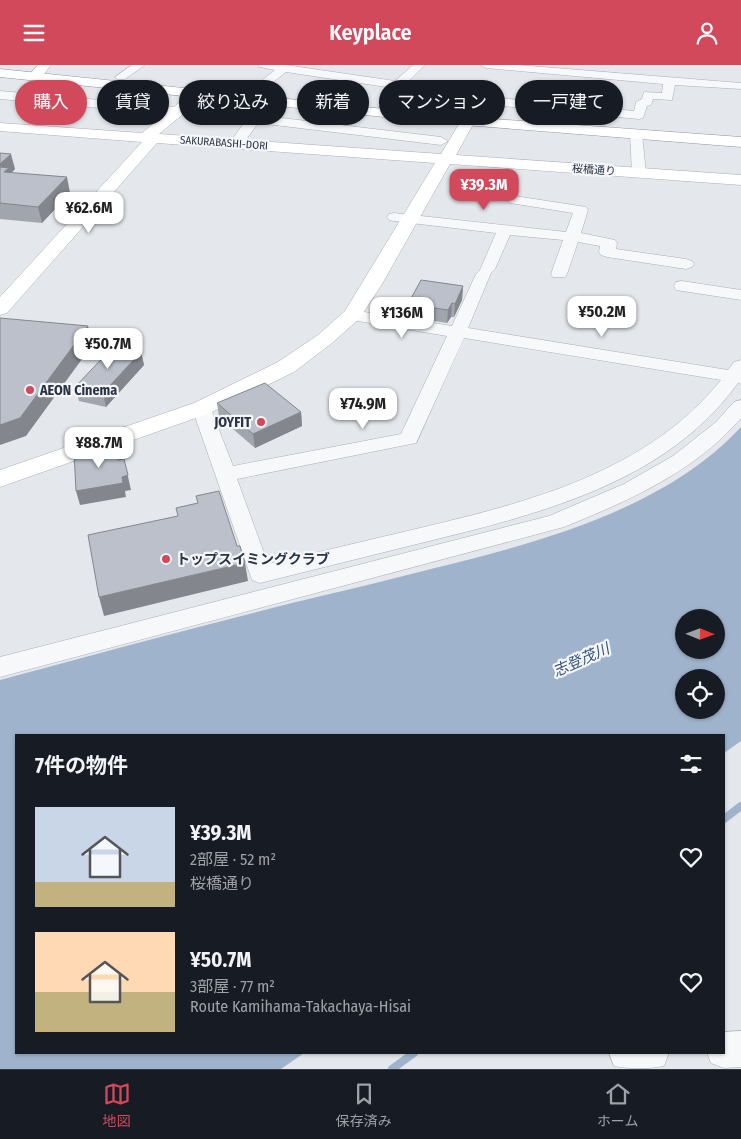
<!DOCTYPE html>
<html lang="ja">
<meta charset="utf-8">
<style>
:root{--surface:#171b24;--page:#20242c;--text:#f1f3f6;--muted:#9ea1a6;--line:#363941;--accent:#d1495b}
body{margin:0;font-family:"Fira Sans Condensed","Noto Sans JP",sans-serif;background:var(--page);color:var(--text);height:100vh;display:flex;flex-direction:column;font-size:19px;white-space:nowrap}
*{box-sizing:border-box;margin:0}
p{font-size:16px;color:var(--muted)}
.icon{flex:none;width:28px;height:28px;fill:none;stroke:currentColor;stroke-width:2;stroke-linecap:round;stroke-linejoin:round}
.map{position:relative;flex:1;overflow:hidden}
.panel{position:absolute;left:15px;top:669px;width:710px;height:320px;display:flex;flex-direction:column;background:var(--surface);border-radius:0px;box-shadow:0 1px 4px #0004}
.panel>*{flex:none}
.top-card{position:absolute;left:15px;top:15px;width:711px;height:45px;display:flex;gap:10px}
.needle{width:32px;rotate:91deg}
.controls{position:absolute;left:675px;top:544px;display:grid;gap:10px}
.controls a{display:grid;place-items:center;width:50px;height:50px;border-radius:50%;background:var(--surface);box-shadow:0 1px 4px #0004;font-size:25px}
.price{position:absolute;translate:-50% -42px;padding:0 11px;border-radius:10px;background:#fff;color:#222;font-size:16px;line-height:32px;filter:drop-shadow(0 1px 2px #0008)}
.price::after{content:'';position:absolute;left:50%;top:30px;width:15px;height:11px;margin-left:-8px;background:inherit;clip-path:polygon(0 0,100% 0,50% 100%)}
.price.active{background:var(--accent);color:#fff}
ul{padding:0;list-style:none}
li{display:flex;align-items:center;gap:15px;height:125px;padding:0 20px}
li span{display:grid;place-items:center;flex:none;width:140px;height:100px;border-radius:0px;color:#555}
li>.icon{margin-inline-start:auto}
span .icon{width:60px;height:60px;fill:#fffc;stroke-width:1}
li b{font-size:21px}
h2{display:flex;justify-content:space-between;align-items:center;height:60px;padding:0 20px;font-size:21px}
.pill{padding:0 18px;border-radius:22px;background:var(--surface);box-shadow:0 1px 4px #0004;font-size:18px;line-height:45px}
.pill.active{background:var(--accent);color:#fff}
header{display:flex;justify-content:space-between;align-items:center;height:65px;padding:0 20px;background:var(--accent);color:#fff;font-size:22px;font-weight:600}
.menu{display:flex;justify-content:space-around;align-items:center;height:70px;border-top:1px solid var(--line);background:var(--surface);font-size:14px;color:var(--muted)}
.menu a{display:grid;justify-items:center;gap:2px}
.menu .active{color:var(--accent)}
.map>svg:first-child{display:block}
.water{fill:#9fb4cc;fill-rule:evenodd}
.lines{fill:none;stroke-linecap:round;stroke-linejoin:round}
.stream{stroke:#9fb4cc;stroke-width:8}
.street-casing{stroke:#a9aeb7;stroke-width:1}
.secondary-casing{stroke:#a9aeb7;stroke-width:1}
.highway-casing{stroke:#8b94a3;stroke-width:1}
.street{fill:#f7f8fa;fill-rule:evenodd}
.secondary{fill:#fff;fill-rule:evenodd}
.highway{fill:#fff;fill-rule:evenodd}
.wall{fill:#a1a5ae}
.shaded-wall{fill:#83868d}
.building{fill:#bbc0ca;stroke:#83868d}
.poi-dot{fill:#d1495b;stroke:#f4f6f9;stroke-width:2}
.labels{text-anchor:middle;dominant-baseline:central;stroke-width:4.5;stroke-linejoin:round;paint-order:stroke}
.far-street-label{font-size:11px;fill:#2b3445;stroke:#f4f6f9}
.poi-label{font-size:14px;font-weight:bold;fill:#2b3445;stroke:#f4f6f9;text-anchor:start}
.water-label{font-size:15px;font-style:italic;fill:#34527a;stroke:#f4f6f9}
</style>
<header><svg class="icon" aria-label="menu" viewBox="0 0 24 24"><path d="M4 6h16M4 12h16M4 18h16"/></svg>Keyplace<svg class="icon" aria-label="person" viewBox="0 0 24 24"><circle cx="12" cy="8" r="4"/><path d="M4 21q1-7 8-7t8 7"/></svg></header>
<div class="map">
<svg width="741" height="1004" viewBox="0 0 741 1004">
<rect width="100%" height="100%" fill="#e4e7ec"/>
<!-- water -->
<path class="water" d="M741 362V676L724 688V670H16V988H304L281 1004H0V615C99 588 197 562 296 537 342 526 389 515 435 503 540 477 665 444 741 362ZM684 552H716V585H684ZM684 612H716V645H684Z"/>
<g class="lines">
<!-- stream -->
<path class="stream" d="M724 754 741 741
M392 1004 414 988"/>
<!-- street casing -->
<g class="street-casing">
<path id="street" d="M132 0H145L125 14H117L115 12Z
M258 0H286L395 16 413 0H425L407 18 472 26 476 27 478 31 634 46 636 37 642 34 644 27 662 28 663 19 486 3 480 0H518L741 18V24L675 20 672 35 653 34 651 40 647 41 643 53 639 54 472 38 468 37 466 33 404 25 387 43 383 44 377 40 393 23 286 7 258 29H250L248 27 250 25 275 5 260 2Z
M0 26 177 42 183 46 177 50 0 34Z
M267 39 273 43 265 51 441 72 448 76 441 80 258 58 241 82H231L229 79C238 67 252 43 267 39Z
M636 65 642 69 646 108 639 112 632 108 630 69Z
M515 131 586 142 588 145 581 168 615 175 617 178 616 184 686 194 692 196 694 199 692 202 686 204 607 192 601 190 599 187 600 181 578 177 567 209 565 212H553L551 209 563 175 510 170 495 204 491 208 468 263 728 305 734 297 741 295V319L738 318C666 418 539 449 425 477 370 491 315 504 260 518L252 515 192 343 195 339 202 337 209 339 233 401 401 369 447 271 352 255 346 254 343 250 346 246 352 245 452 261 476 209 480 205 496 168 394 156 389 155 387 152 389 149 394 148 566 167 573 148 510 138 508 135 510 132ZM464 273 721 315C647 407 529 437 420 463 369 475 319 487 268 499L237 414 416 378Z
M682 216 741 225V235L676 225 674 221 676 217Z
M741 335V353C695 407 628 436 564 462L0 612V592L549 451 624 419 673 391 716 357 734 337Z
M741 966V1002L724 1003 711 998 707 988H724V967Z
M609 988H669L664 1001C650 1004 628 1004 614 1001Z"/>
</g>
<!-- secondary casing -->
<g class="secondary-casing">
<path id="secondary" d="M38 0H51L40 14H30L28 11Z
M207 18 214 22 212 25 159 69 441 89 468 44H478L480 47 456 90 741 110V120L450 99 382 219 359 254 332 278 294 307 210 348 0 422V405L194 338 278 297 318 270 345 246 435 98 157 78 7 248 0 250V232L142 77 0 66V58L142 68 202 19Z"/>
</g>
<!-- highway casing -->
<g class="highway-casing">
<path id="highway" d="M0 4 452 51 741 72V82L452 59 0 12Z"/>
</g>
<!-- street -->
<use href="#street" class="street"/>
<!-- secondary -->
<use href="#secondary" class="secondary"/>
<!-- highway -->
<use href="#highway" class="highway"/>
</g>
<!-- wall -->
<path class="wall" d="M0 88 15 104 11 108 70 128 42 158 0 154Z
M463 221 462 235 454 252H451L447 258 408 252V239Z
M141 287 144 300 106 342 79 336 75 322Z
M217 338 301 347 302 361 255 383 219 352Z"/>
<!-- shaded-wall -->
<path class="shaded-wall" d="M11 89 15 104 10 109 0 113V99Z
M67 112 70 128 42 158 38 142Z
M463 221 462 235 454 252 455 239Z
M452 238 451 252 447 258 448 245Z
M88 261 93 279 26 371 0 380V360Z
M141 287 144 300 106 342 103 328Z
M301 347 302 361 255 383 253 369Z
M124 394 131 425 125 426 126 432 80 440 76 426 122 412Z
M245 498 248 516 104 551 99 532Z"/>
<!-- building -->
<path class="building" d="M0 88 11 89 0 99Z
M0 102 9 103 4 107 67 112 38 142 0 138Z
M421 215 463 221 455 239 452 238 448 245 408 239Z
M0 253 88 261 20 353 0 360Z
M112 283 141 287 103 328 75 322Z
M265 318 301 347 253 369 217 338Z
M116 381 118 395 124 394 128 410 122 412 123 418 76 426 74 388Z
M219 426 237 481H240L245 498 99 532 88 470 178 451 176 443 198 438 196 431Z"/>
<!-- markers -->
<g class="poi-dot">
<circle cx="30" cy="325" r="5"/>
<circle cx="261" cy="357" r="5"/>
<circle cx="166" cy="494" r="5"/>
</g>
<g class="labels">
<!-- far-street labels -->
<g class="far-street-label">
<text transform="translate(224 78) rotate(4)">SAKURABASHI-DORI</text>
<text transform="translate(594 105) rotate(4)">桜橋通り</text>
</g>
<!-- poi labels -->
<g class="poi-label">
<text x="40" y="325">AEON Cinema</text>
<text x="251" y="357" text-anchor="end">JOYFIT</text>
<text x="176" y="494">トップスイミングクラブ</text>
</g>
<!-- water labels -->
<g class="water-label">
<text transform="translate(581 595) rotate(-24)">志登茂川</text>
</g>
</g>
</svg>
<div class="controls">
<a><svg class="needle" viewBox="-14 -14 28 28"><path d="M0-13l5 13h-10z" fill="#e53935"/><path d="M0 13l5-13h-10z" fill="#9ea1a6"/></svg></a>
<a><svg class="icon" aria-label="locate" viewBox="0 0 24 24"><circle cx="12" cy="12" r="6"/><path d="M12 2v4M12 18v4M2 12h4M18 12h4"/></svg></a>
</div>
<b class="price active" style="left:484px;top:146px">¥39.3M</b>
<b class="price" style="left:89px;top:169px">¥62.6M</b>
<b class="price" style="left:602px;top:273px">¥50.2M</b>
<b class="price" style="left:402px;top:274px">¥136M</b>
<b class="price" style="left:108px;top:305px">¥50.7M</b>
<b class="price" style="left:363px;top:365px">¥74.9M</b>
<b class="price" style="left:99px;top:404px">¥88.7M</b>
<div class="top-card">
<a class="pill active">購入</a>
<a class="pill">賃貸</a>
<a class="pill">絞り込み</a>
<a class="pill">新着</a>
<a class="pill">マンション</a>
<a class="pill">一戸建て</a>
</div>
<section class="panel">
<h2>7件の物件<svg class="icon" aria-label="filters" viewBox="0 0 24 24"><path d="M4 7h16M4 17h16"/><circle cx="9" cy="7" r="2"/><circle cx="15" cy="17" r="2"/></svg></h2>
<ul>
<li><span style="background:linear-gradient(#c9d6e8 75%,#c2b280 0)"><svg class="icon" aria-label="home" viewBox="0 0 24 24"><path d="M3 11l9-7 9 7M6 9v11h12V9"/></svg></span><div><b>¥39.3M</b><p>2部屋 · 52 m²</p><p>桜橋通り</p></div><svg class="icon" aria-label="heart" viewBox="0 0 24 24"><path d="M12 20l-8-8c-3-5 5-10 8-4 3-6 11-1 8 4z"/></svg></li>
<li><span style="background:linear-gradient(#ffd9b3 60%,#c2b280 0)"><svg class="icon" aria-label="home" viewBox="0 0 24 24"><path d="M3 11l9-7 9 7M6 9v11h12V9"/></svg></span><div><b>¥50.7M</b><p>3部屋 · 77 m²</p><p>Route Kamihama-Takachaya-Hisai</p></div><svg class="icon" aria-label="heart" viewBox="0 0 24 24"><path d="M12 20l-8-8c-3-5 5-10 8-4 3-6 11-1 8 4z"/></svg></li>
</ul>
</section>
</div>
<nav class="menu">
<a class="active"><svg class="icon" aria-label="map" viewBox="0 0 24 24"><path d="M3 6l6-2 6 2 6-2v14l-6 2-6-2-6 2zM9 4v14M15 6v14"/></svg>地図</a>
<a><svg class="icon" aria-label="saved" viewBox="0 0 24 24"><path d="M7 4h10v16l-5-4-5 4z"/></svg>保存済み</a>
<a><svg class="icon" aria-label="home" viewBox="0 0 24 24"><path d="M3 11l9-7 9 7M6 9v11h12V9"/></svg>ホーム</a>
</nav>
